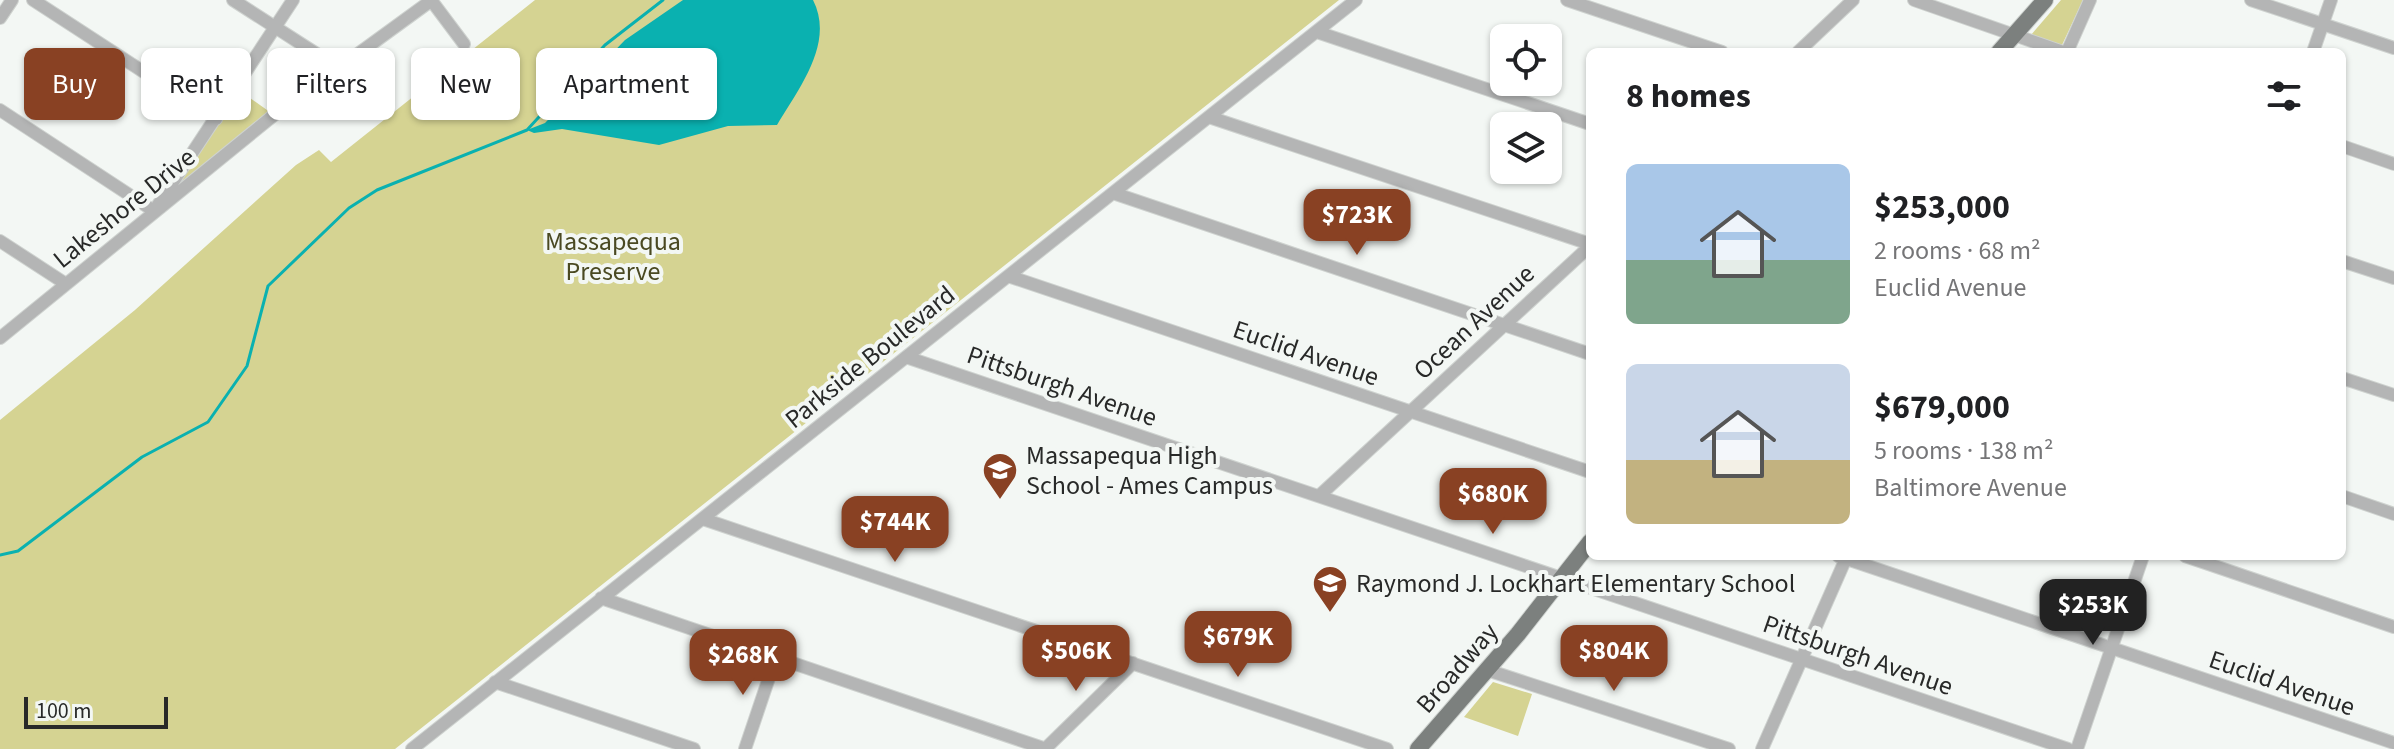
<!DOCTYPE html>
<meta charset="utf-8">
<style>
:root{--surface:#fff;--page:#f2f2f2;--text:#202124;--muted:#757577;--accent:#894123}
body{margin:0;font-family:"Source Sans 3",sans-serif;background:var(--page);color:var(--text);height:100vh;display:flex;flex-direction:column;font-size:30px;white-space:nowrap}
*{box-sizing:border-box;margin:0}
p{font-size:26px;color:var(--muted)}
.icon{flex:none;width:44px;height:44px;fill:none;stroke:currentColor;stroke-width:2;stroke-linecap:round;stroke-linejoin:round}
.map{position:relative;flex:1;overflow:hidden}
.drawer{position:absolute;left:1586px;top:48px;width:760px;height:512px;display:flex;flex-direction:column;background:var(--surface);border-radius:12px;box-shadow:0 2px 6px #0004}
.drawer>*{flex:none}
.hud{position:absolute;left:24px;top:48px;width:760px;height:72px;display:flex;gap:16px}
.controls{position:absolute;left:1490px;top:24px;display:grid;gap:16px}
.controls a{display:grid;place-items:center;width:72px;height:72px;border-radius:12px;background:var(--surface);box-shadow:0 2px 6px #0004;font-size:40px}
.scale{position:absolute;left:24px;bottom:20px;width:144px;box-sizing:border-box;padding-left:8px;border:4px solid #282928;border-top:0;font-size:22px;line-height:28px;white-space:nowrap;color:#282928;-webkit-text-stroke:6px #f3f7f4;paint-order:stroke}
.price{position:absolute;translate:-50% -68px;padding:0 18px;border-radius:16px;background:var(--accent);color:#fff;font-size:26px;line-height:52px;filter:drop-shadow(0 2px 4px #0008)}
.price::after{content:'';position:absolute;left:50%;top:48px;width:24px;height:18px;margin-left:-12px;background:inherit;clip-path:polygon(0 0,100% 0,50% 100%)}
.price.on{background:#222;color:#fff}
ul{padding:0;list-style:none}
li{display:flex;align-items:center;gap:24px;height:200px;padding:0 40px}
li span{display:grid;place-items:center;flex:none;width:224px;height:160px;border-radius:12px;color:#555}
li>.icon{margin-inline-start:auto}
span .icon{width:96px;height:96px;fill:#fffc;stroke-width:1}
li b{font-size:34px}
h2{display:flex;justify-content:space-between;align-items:center;height:96px;padding:0 40px;font-size:34px}
.tag{padding:0 28px;border-radius:12px;background:var(--surface);box-shadow:0 2px 6px #0004;font-size:28px;line-height:72px}
.tag.on{background:var(--accent);color:#fff}
.map>svg:first-child{display:block}
.green{fill:#d5d392}
.water{fill:#0ab1b0}
.lines{fill:none;stroke-linecap:round;stroke-linejoin:round}
.stream{stroke:#0ab1b0;stroke-width:3}
.minor-casing{stroke:#ced2cf;stroke-width:14}
.major-casing{stroke:#ced2cf;stroke-width:18}
.minor{stroke:#b4b5b5;stroke-width:12}
.major{stroke:#7c807e;stroke-width:16}
.labels{text-anchor:middle;dominant-baseline:central;stroke-width:8;stroke-linejoin:round;paint-order:stroke}
.street-label{font-size:26px;fill:#282928;stroke:#f3f7f4}
.park-label{font-size:26px;fill:#4a4922;stroke:#f3f7f4}
.poi-label{font-size:26px;fill:#282928;stroke:#f3f7f4;text-anchor:start}
</style>
<div class="map">
<svg width="2394" height="749" viewBox="0 0 2394 749">
<rect width="100%" height="100%" fill="#f3f7f4"/>
<!-- green -->
<path class="green" d="M535 0H1339L395 749H0V420L135 310 296 165 319 150 331 162Z
M2061 0H2083L2062 45 2031 35Z
M236 88 274 115 154 211Z
M1493 682 1532 694 1518 736 1464 717Z"/>
<!-- water -->
<path class="water" d="M683 0H813C835 43 799 88 777 125L728 126 659 145 562 129 534 133 527 130 545 123 625 40Z"/>
<g class="lines">
<!-- stream -->
<path class="stream" d="M0 555 18 551 142 457 208 422 247 366 268 286 349 208 377 190 527 130 605 45 663 0"/>
<!-- minor casing -->
<g class="minor-casing">
<path id="minor" d="M33 0 216 119
M233 0 337 67
M431 0 464 44
M1567 0 1722 52
M1914 0 2063 52
M2251 0 2394 48
M0 18 12 0
M1317 32 1590 124
M1798 52 1853 0
M2067 52 2090 0
M2313 52 2331 0
M0 110 154 211 293 0
M1209 117 1590 244
M2342 146 2394 164
M1113 193 1590 354
M0 241 66 284
M2342 261 2394 278
M1008 276 1590 472
M0 338 274 115 432 0
M906 357 2068 749
M2342 378 2394 395
M1319 496 1590 246
M2342 496 2394 514
M703 519 1387 749
M1838 556 2394 743
M2185 556 2394 627
M601 598 1046 749
M1487 670 1729 749
M495 682 694 749
M412 749 1356 0
M745 749 776 657
M1045 749 1133 663
M1762 749 1847 556
M2077 749 2143 556"/>
</g>
<!-- major casing -->
<g class="major-casing">
<path id="major" d="M1999 52 2045 0
M1418 749 1518 634 1590 542"/>
</g>
<!-- minor -->
<use href="#minor" class="minor"/>
<!-- major -->
<use href="#major" class="major"/>
</g>
<!-- icons -->
<defs>
<g id="school-pin" transform="scale(1.8)"><path d="M0 17L-7.5 6A9.5 9.5 0 1 1 7.5 6Z" fill="#894123" stroke="#f3f7f4"/><path d="M0-5L7-2L0 1L-7-2ZM-4 1L0 2.5L4 1V4Q0 6-4 4Z" fill="#fff"/></g>
</defs>
<g fill-rule="evenodd">
<use href="#school-pin" x="1000" y="470"/>
<use href="#school-pin" x="1330" y="583"/>
</g>
<g class="labels">
<!-- street labels -->
<g class="street-label">
<text transform="translate(124 208) rotate(-39)">Lakeshore Drive</text>
<text transform="translate(1474 322) rotate(-43)">Ocean Avenue</text>
<text transform="translate(1306 353) rotate(19)">Euclid Avenue</text>
<text transform="translate(870 357) rotate(-39)">Parkside Boulevard</text>
<text transform="translate(1062 386) rotate(19)">Pittsburgh Avenue</text>
<text transform="translate(1858 655) rotate(19)">Pittsburgh Avenue</text>
<text transform="translate(1457 668) rotate(-49)">Broadway</text>
<text transform="translate(2282 683) rotate(19)">Euclid Avenue</text>
</g>
<!-- park labels -->
<g class="park-label">
<text x="613" y="241">Massapequa<tspan x="613" dy="30">Preserve</tspan></text>
</g>
<!-- poi labels -->
<g class="poi-label">
<text x="1026" y="455">Massapequa High<tspan x="1026" dy="30">School - Ames Campus</tspan></text>
<text x="1356" y="583">Raymond J. Lockhart Elementary School</text>
</g>
</g>
</svg>
<div class="controls">
<a><svg class="icon" aria-label="locate" viewBox="0 0 24 24"><circle cx="12" cy="12" r="6"/><path d="M12 2v4M12 18v4M2 12h4M18 12h4"/></svg></a>
<a><svg class="icon" aria-label="layers" viewBox="0 0 24 24"><path d="M12 4l9 5-9 5-9-5zM3 14l9 5 9-5"/></svg></a>
</div>
<div class="scale">100 m</div>
<b class="price" style="left:1357px;top:257px">$723K</b>
<b class="price" style="left:1493px;top:536px">$680K</b>
<b class="price" style="left:895px;top:564px">$744K</b>
<b class="price on" style="left:2093px;top:647px">$253K</b>
<b class="price" style="left:1238px;top:679px">$679K</b>
<b class="price" style="left:1076px;top:693px">$506K</b>
<b class="price" style="left:1614px;top:693px">$804K</b>
<b class="price" style="left:743px;top:697px">$268K</b>
<div class="hud">
<a class="tag on">Buy</a>
<a class="tag">Rent</a>
<a class="tag">Filters</a>
<a class="tag">New</a>
<a class="tag">Apartment</a>
</div>
<section class="drawer">
<h2>8 homes<svg class="icon" aria-label="filters" viewBox="0 0 24 24"><path d="M4 7h16M4 17h16"/><circle cx="9" cy="7" r="2"/><circle cx="15" cy="17" r="2"/></svg></h2>
<ul>
<li><span style="background:linear-gradient(#a9c7e8 60%,#7fa58c 0)"><svg class="icon" aria-label="home" viewBox="0 0 24 24"><path d="M3 11l9-7 9 7M6 9v11h12V9"/></svg></span><div><b>$253,000</b><p>2 rooms · 68 m²</p><p>Euclid Avenue</p></div></li>
<li><span style="background:linear-gradient(#c9d6e8 60%,#c2b280 0)"><svg class="icon" aria-label="home" viewBox="0 0 24 24"><path d="M3 11l9-7 9 7M6 9v11h12V9"/></svg></span><div><b>$679,000</b><p>5 rooms · 138 m²</p><p>Baltimore Avenue</p></div></li>
</ul>
</section>
</div>
